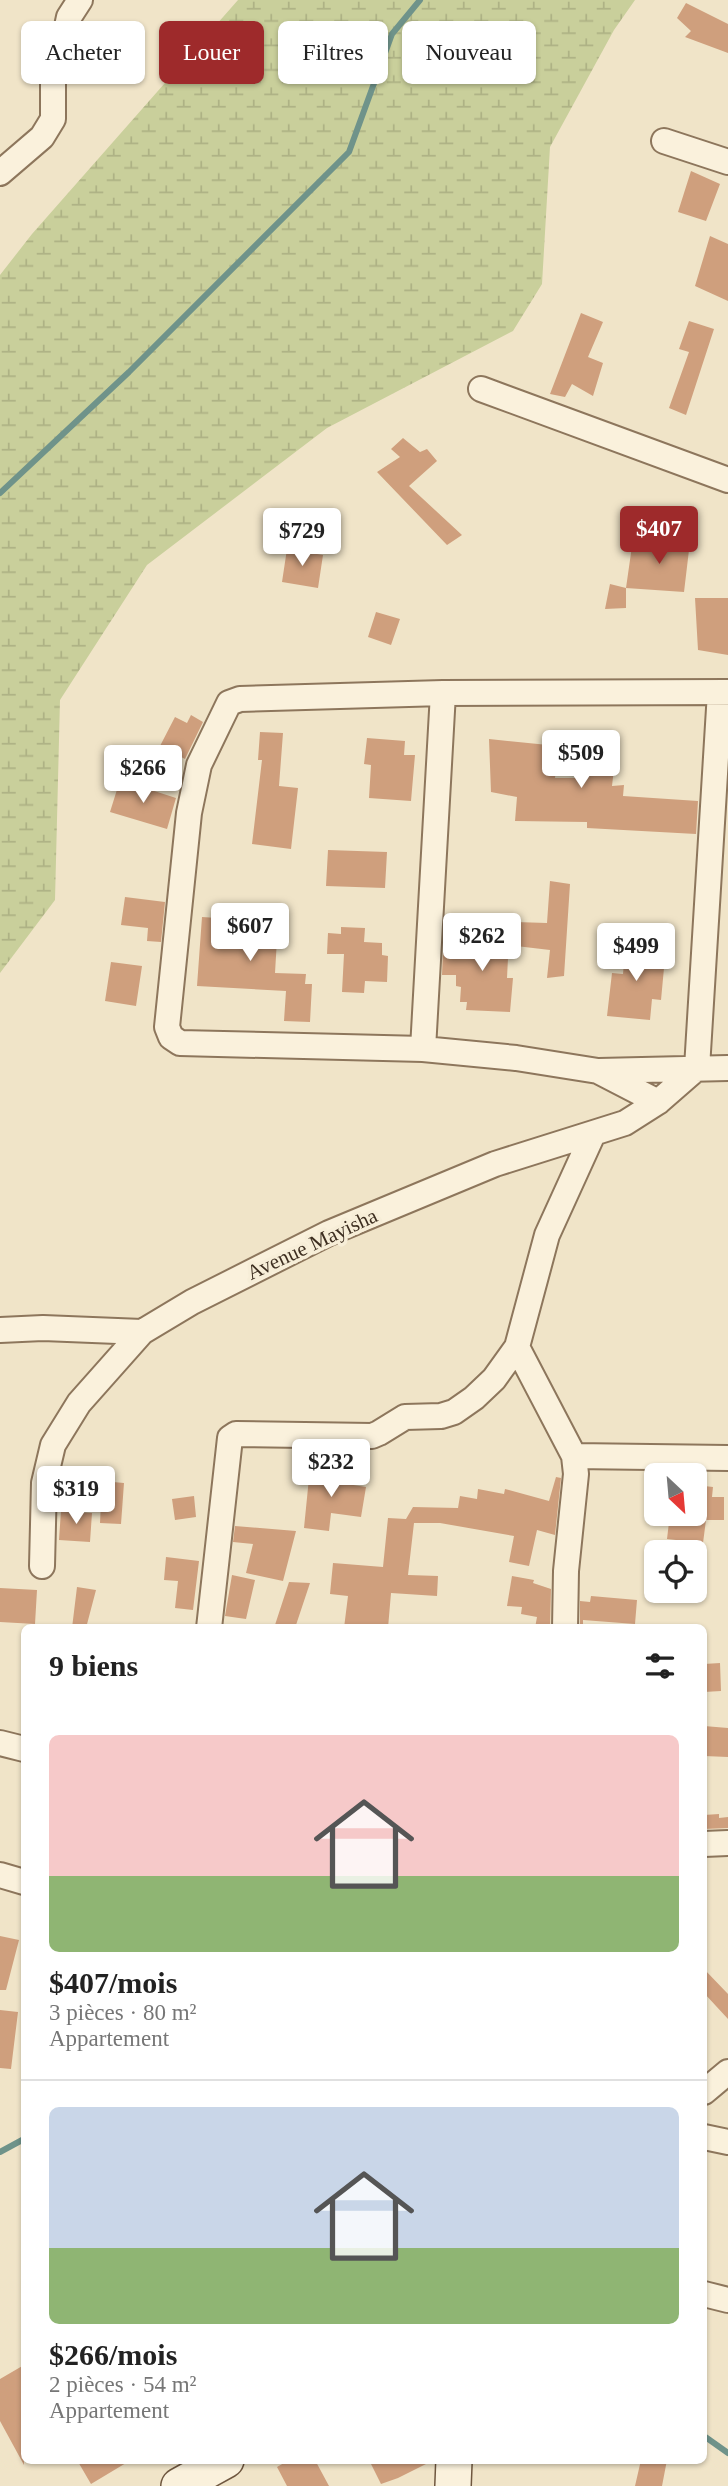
<!DOCTYPE html>
<html lang="fr">
<meta charset="utf-8">
<style>
:root{--surface:#fff;--page:#f2f2f2;--text:#222;--muted:#767676;--line:#e0e0e0;--accent:#9e2a2b}
body{margin:0;font-family:"Times New Roman",serif;background:var(--page);color:var(--text);height:100vh;display:flex;flex-direction:column;font-size:26px;white-space:nowrap}
*{box-sizing:border-box;margin:0}
p{font-size:23px;color:var(--muted)}
.icon{flex:none;width:38px;height:38px;fill:none;stroke:currentColor;stroke-width:2;stroke-linecap:round;stroke-linejoin:round}
.map{position:relative;flex:1;overflow:hidden}
.details{position:absolute;left:21px;top:1624px;width:686px;height:840px;display:flex;flex-direction:column;background:var(--surface);border-radius:10px;box-shadow:0 2px 5px #0004}
.details>*{flex:none}
.hud{position:absolute;left:21px;top:21px;width:686px;height:63px;display:flex;gap:14px}
.needle{width:46px;rotate:154deg}
.controls{position:absolute;left:644px;top:1463px;display:grid;gap:14px}
.controls a{display:grid;place-items:center;width:63px;height:63px;border-radius:10px;background:var(--surface);box-shadow:0 2px 5px #0004;font-size:35px}
.price{position:absolute;translate:-50% -60px;padding:0 16px;border-radius:7px;background:#fff;color:#222;font-size:23px;line-height:46px;filter:drop-shadow(0 2px 4px #0008)}
.price::after{content:'';position:absolute;left:50%;top:42px;width:21px;height:16px;margin-left:-10px;background:inherit;clip-path:polygon(0 0,100% 0,50% 100%)}
.price.selected{background:var(--accent);color:#fff}
ul{padding:0;list-style:none}
li{display:grid;align-content:center;gap:14px;height:371px;padding:0 28px}
li+li{border-top:2px solid var(--line)}
li span{display:grid;place-items:center;height:217px;border-radius:10px;color:#555}
li>.icon{margin-inline-start:auto}
span .icon{width:126px;height:126px;fill:#fffc;stroke-width:1}
li b{font-size:30px}
h2{display:flex;justify-content:space-between;align-items:center;height:84px;padding:0 28px;font-size:30px}
.tag{padding:0 24px;border-radius:10px;background:var(--surface);box-shadow:0 2px 5px #0004;font-size:24px;line-height:63px}
.tag.selected{background:var(--accent);color:#fff}
.map>svg:first-child{display:block}
.wetland{fill:url(#wetland-marsh)}
.lines{fill:none;stroke-linecap:round;stroke-linejoin:round}
.stream{stroke:#6f938a;stroke-width:6}
.building{fill:#cf9f7d}
.street-casing{stroke:#8d765c;stroke-width:28}
.secondary-casing{stroke:#6f573f;stroke-width:38}
.street{stroke:#faf1dc;stroke-width:24}
.secondary{stroke:#faf1dc;stroke-width:35}
.labels{text-anchor:middle;dominant-baseline:central;stroke-width:7;stroke-linejoin:round;paint-order:stroke}
.street-label{font-size:21px;fill:#3d2e20;stroke:#f7eed8}
</style>
<div class="map">
<svg width="728" height="2486" viewBox="0 0 728 2486">
<defs>
<pattern id="wetland-marsh" width="20" height="14" patternUnits="userSpaceOnUse" patternTransform="scale(1.75)"><rect width="20" height="14" fill="#c9cf9b"/><path d="M1 5h8M5 5V1M11 12h8M15 12V8" fill="none" stroke="#aeb285"/></pattern>
</defs>
<rect width="100%" height="100%" fill="#f0e4c8"/>
<!-- wetland -->
<path class="wetland" d="M238 0H635L614 30 550 147 542 284 513 331 327 428 147 565 60 700 55 900 0 973V275L32 234Z"/>
<g class="lines">
<!-- stream -->
<path class="stream" d="M0 493 129 372 349 152 392 34 420 0
M0 2152 24 2139
M704 2436 728 2453"/>
</g>
<!-- building -->
<path class="building" d="M686 3 728 24V53L685 37 691 31 677 18Z
M691 171 720 184 706 221 678 212Z
M710 236 728 244V301L695 286Z
M581 313 603 322 588 357 603 363 593 396 572 384 565 397 550 394Z
M689 321 714 329 686 415 669 408 689 352 679 349Z
M403 438 420 452 427 449 437 461 409 486 462 535 447 545 377 472 400 457 391 449Z
M660 531 681 535 678 550H689L684 592 626 588 632 546 661 548Z
M287 549 323 555 318 588 282 582Z
M610 584 626 588V608L605 609Z
M695 598H728V655L698 650Z
M376 612 400 619 391 645 368 637Z
M191 715 203 722 185 759 160 746 175 717 187 723Z
M588 730 618 733 612 786 624 785 623 796 698 801 696 834 587 828V822L515 821 517 797 491 792 489 739 558 746 555 778H587Z
M260 732 283 733 279 786 298 788 291 849 252 844 262 760H258Z
M367 738 405 741 404 755H415L411 801 369 798 371 765 364 764Z
M120 780 176 798 167 829 110 812Z
M328 850 387 852 385 888 326 886Z
M550 881 570 884 564 976 547 978 550 950 516 946V922L547 923Z
M125 897 165 902 161 942 147 941 148 928 121 925Z
M202 917 278 922 275 973 306 974 305 984H312L310 1022 284 1021 286 991 197 986Z
M341 927 365 928 364 942 382 943V955L388 956 387 982 365 981 364 993 342 992 344 954H327L328 933 341 934Z
M466 936 509 938 507 978H513L510 1012 466 1010 467 1002H460L461 987 456 986V975H442L443 950 465 952Z
M626 940 656 943 654 967 664 968 661 1000 652 999 650 1020 607 1016 612 973 623 974Z
M111 962 142 966 136 1006 105 1001Z
M310 1468 335 1470 334 1482 366 1487 361 1517 331 1513 329 1531 304 1528Z
M556 1477 561 1478 555 1535 537 1530 529 1566 509 1562 514 1536 440 1523H414L408 1575 438 1576 437 1596 391 1593 388 1628H344L348 1596 330 1594 333 1563 383 1567 388 1518 406 1519 413 1507 458 1508 460 1496 477 1499 478 1489 504 1494 505 1489 549 1501Z
M102 1481 124 1483 121 1524 100 1523Z
M695 1485 713 1487 712 1497H724V1520H706L703 1543 667 1539 670 1514H695Z
M194 1496 196 1517 175 1520 172 1499Z
M61 1511 92 1513 90 1542 59 1540Z
M235 1526 296 1531 283 1581 246 1573 253 1544 233 1542Z
M166 1557 199 1561 193 1610 175 1608 178 1581 164 1580Z
M232 1575 255 1580 246 1619 225 1616Z
M512 1576 534 1580 533 1583 551 1589 550 1628H535L537 1617 521 1614 522 1607 507 1606Z
M289 1582 310 1583 295 1628H274Z
M77 1587 96 1590 86 1628H72Z
M0 1588 37 1590 35 1624 0 1622Z
M591 1596 637 1600 635 1624 583 1620V1628H580V1601L590 1602Z
M720 1663 721 1691 704 1692V1664Z
M704 1726 728 1728V1757L704 1756Z
M719 1814V1818L728 1817V1828L704 1829V1815Z
M0 1936 19 1940 6 1990H0Z
M704 1969 728 1994V2019L704 1993Z
M0 2010 18 2012 11 2069 0 2068Z
M24 2365V2465L0 2421V2379Z
M77 2460H131L91 2484Z
M289 2460H315L329 2486H287L277 2467Z
M369 2460H434L398 2478 381 2484Z
M641 2460H667L662 2486H635Z"/>
<g class="lines">
<!-- street casing -->
<g class="street-casing">
<path id="street" d="M664 141 728 162
M0 173 42 137 53 119V72L63 45 69 17 80 0
M481 389 728 480
M443 693 423 1049 516 1058 598 1071 658 1102
M423 1049 180 1043 171 1037 167 1027 189 813 199 765 229 703 240 699 443 693 728 692
M697 1068 720 692
M599 1071 728 1068
M0 1330 43 1328 142 1332
M517 1347 574 1456 576 1474 566 1571 565 1628
M574 1456 728 1458
M42 1566 44 1483 53 1445 79 1403 142 1332 192 1302 329 1233 495 1164 625 1123 658 1102 697 1068
M209 1628 230 1438 236 1434 372 1436 379 1433 405 1417 441 1416 454 1412 474 1398 494 1379 517 1347 547 1235 593 1134
M0 1743 24 1749
M704 1844 728 1843
M0 1875 24 1882
M704 2092 728 2072
M704 2137 728 2142
M704 2294 728 2300"/>
</g>
<!-- secondary casing -->
<g class="secondary-casing">
<path id="secondary" d="M179 2486 226 2460
M453 2486 454 2460"/>
</g>
<!-- street -->
<use href="#street" class="street"/>
<!-- secondary -->
<use href="#secondary" class="secondary"/>
</g>
<g class="labels">
<!-- street labels -->
<g class="street-label">
<text transform="translate(312 1244) rotate(-25)">Avenue Mayisha</text>
</g>
</g>
</svg>
<div class="controls">
<a><svg class="needle" viewBox="-14 -14 28 28"><path d="M0-13l5 13h-10z" fill="#e53935"/><path d="M0 13l5-13h-10z" fill="#767676"/></svg></a>
<a><svg class="icon" aria-label="locate" viewBox="0 0 24 24"><circle cx="12" cy="12" r="6"/><path d="M12 2v4M12 18v4M2 12h4M18 12h4"/></svg></a>
</div>
<b class="price selected" style="left:659px;top:566px">$407</b>
<b class="price" style="left:302px;top:568px">$729</b>
<b class="price" style="left:581px;top:790px">$509</b>
<b class="price" style="left:143px;top:805px">$266</b>
<b class="price" style="left:250px;top:963px">$607</b>
<b class="price" style="left:482px;top:973px">$262</b>
<b class="price" style="left:636px;top:983px">$499</b>
<b class="price" style="left:331px;top:1499px">$232</b>
<b class="price" style="left:76px;top:1526px">$319</b>
<div class="hud">
<a class="tag">Acheter</a>
<a class="tag selected">Louer</a>
<a class="tag">Filtres</a>
<a class="tag">Nouveau</a>
</div>
<section class="details">
<h2>9 biens<svg class="icon" aria-label="filters" viewBox="0 0 24 24"><path d="M4 7h16M4 17h16"/><circle cx="9" cy="7" r="2"/><circle cx="15" cy="17" r="2"/></svg></h2>
<ul>
<li><span style="background:linear-gradient(#f6c9c9 65%,#8fb573 0)"><svg class="icon" aria-label="home" viewBox="0 0 24 24"><path d="M3 11l9-7 9 7M6 9v11h12V9"/></svg></span><div><b>$407/mois</b><p>3 pièces · 80 m²</p><p>Appartement</p></div></li>
<li><span style="background:linear-gradient(#c9d6e8 65%,#8fb573 0)"><svg class="icon" aria-label="home" viewBox="0 0 24 24"><path d="M3 11l9-7 9 7M6 9v11h12V9"/></svg></span><div><b>$266/mois</b><p>2 pièces · 54 m²</p><p>Appartement</p></div></li>
</ul>
</section>
</div>
